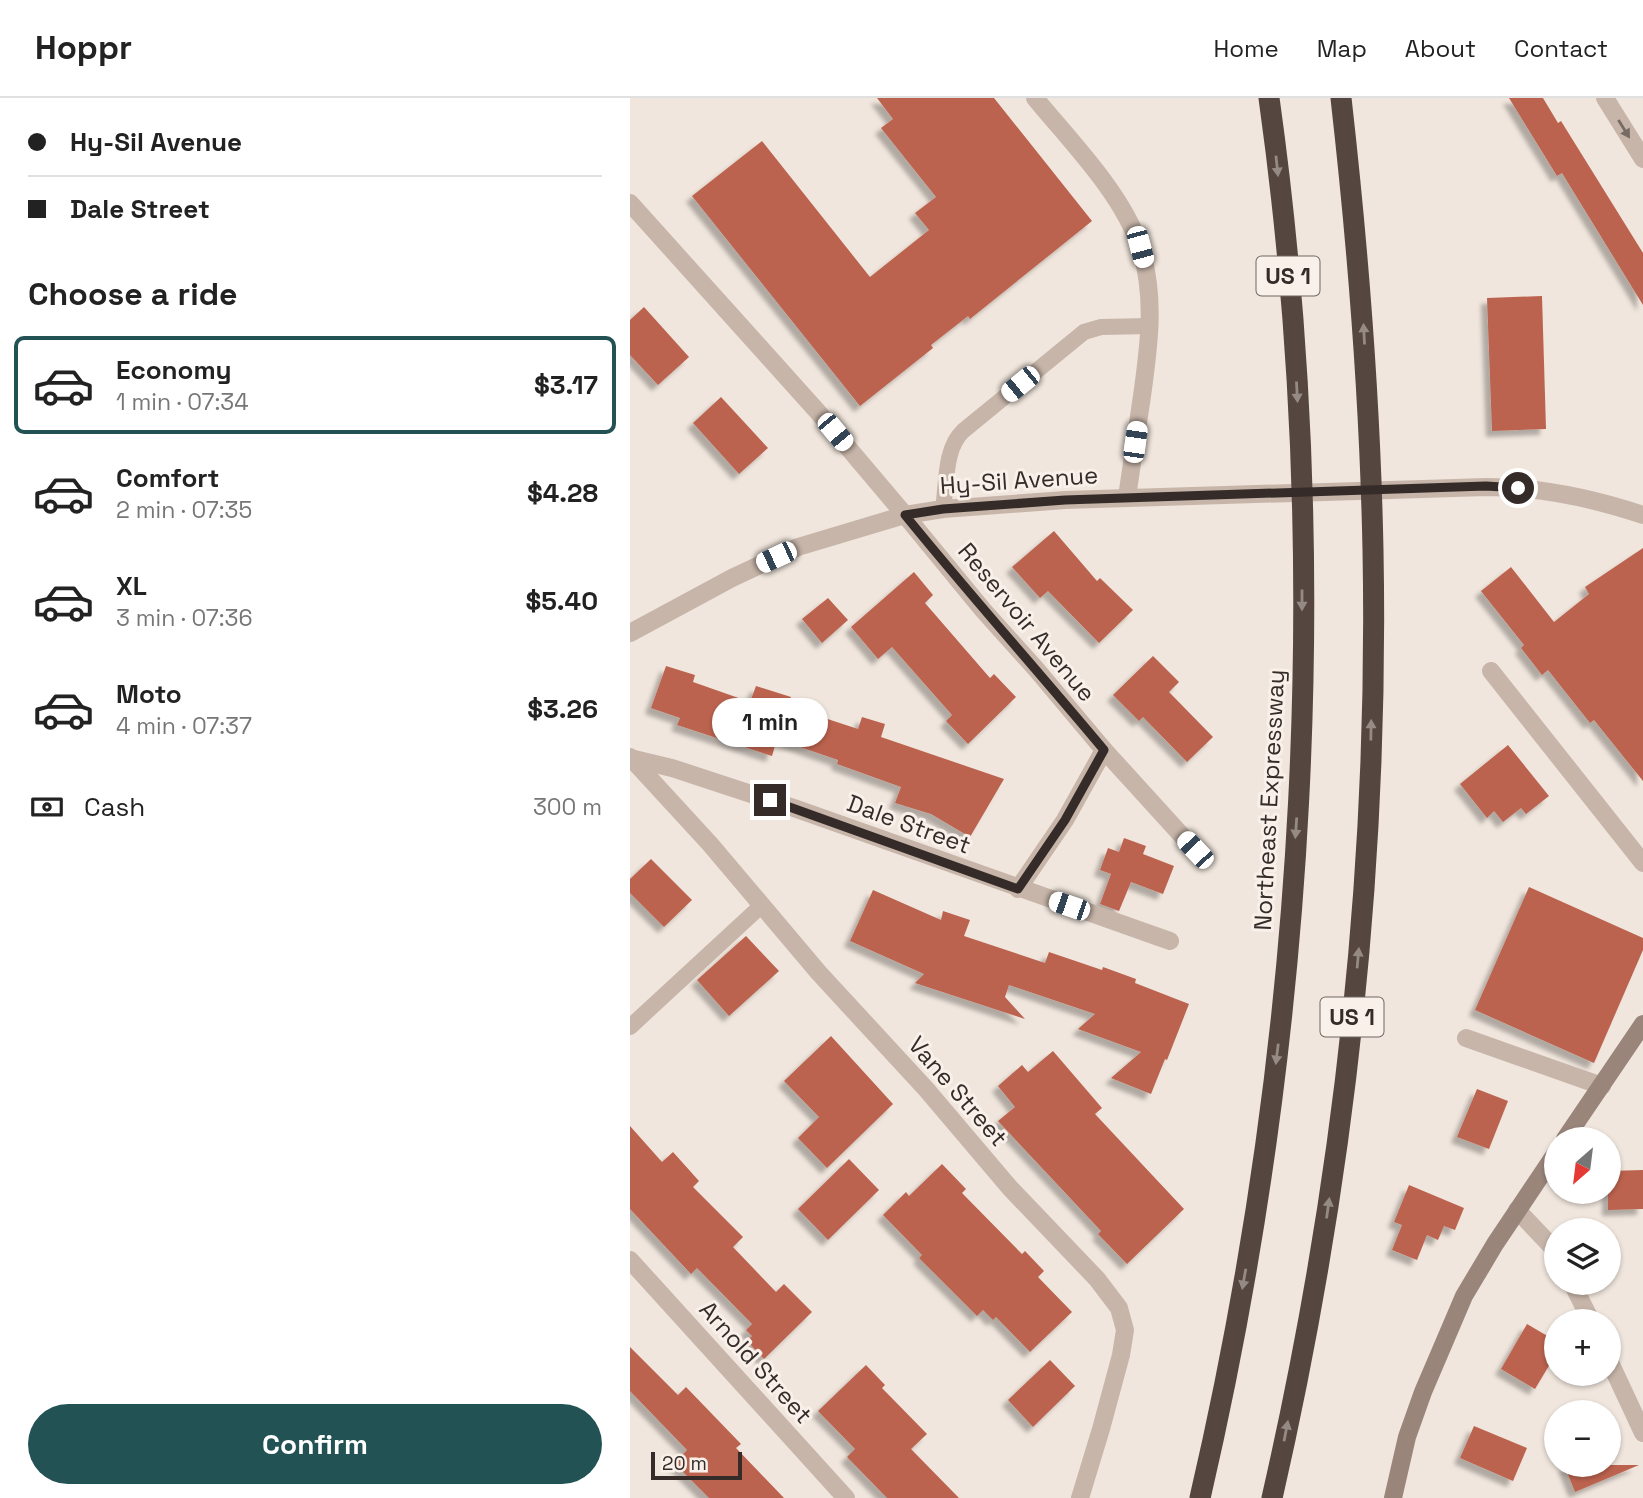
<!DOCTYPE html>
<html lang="en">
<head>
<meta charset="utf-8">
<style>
  body { margin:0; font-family:"Space Grotesk",sans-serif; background:#f2f2f2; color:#222; height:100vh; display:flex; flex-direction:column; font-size:26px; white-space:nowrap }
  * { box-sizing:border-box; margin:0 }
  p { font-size:23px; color:#767676 }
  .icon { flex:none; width:38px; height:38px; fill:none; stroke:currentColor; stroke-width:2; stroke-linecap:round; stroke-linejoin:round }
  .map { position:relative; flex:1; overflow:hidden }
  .drawer { display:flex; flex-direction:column; background:#fff; width:630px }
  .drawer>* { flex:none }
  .guide { display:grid; align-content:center; height:154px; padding:0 28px; background:#fff }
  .needle { width:46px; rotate:208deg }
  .buttons { position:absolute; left:914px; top:1029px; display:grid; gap:14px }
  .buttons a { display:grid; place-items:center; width:77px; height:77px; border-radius:50%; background:#fff; box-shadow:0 2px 5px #0004; font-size:35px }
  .scale { position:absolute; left:21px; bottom:18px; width:91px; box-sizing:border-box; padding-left:7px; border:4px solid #352c29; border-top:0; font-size:19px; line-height:24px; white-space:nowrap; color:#352c29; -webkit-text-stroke:5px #f8f0e9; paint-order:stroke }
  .end { position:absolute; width:32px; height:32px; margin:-16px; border:9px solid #352c29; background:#fff; box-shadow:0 0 0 4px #fff }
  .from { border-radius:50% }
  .bubble { position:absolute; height:49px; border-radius:24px; background:#fff; box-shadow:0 2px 5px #0004; font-size:23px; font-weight:700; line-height:49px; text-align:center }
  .car { position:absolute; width:21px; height:42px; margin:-21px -10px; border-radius:9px; box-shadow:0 0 5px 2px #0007; background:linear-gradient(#fff 24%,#345 0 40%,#fff 0 76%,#345 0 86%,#fff 0) }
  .guide b { display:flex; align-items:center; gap:24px; height:66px; font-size:26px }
  .guide b+b { border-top:2px solid #e0e0e0 }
  .guide i { width:18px; height:18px; background:#222 }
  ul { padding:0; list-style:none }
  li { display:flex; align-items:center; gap:21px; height:98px; margin:0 14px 10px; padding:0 14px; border:4px solid transparent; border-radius:10px }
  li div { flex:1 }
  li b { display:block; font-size:26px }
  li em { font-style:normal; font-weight:700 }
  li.current { border-color:#225253 }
  li>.icon { width:63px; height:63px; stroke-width:1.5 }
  h2 { padding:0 28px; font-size:32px; line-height:84px }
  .pay { display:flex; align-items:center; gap:18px; height:77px; padding:0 28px; font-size:26px }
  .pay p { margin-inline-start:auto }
  .primary-button { display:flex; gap:14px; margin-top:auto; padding:14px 28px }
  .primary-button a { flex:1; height:80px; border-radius:42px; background:#225253; color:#fff; font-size:28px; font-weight:700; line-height:80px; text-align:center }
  header { display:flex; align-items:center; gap:42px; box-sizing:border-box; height:98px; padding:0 35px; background:#fff; border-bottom:2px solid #e0e0e0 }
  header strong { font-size:33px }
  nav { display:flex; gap:38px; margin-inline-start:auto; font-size:24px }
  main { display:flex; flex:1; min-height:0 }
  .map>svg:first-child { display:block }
</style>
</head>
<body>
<header>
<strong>Hoppr</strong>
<nav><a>Home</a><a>Map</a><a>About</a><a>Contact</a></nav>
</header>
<main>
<section class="drawer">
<div class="guide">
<b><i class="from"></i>Hy-Sil Avenue</b>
<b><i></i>Dale Street</b>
</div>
<h2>Choose a ride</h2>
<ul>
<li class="current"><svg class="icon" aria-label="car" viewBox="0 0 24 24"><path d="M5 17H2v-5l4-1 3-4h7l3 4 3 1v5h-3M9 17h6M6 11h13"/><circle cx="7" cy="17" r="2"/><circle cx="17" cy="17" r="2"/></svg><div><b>Economy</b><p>1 min · 07:34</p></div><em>$3.17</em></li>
<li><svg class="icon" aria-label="car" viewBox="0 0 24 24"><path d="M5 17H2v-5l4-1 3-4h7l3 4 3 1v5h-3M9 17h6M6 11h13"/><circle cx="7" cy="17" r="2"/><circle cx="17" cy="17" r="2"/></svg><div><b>Comfort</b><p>2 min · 07:35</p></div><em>$4.28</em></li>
<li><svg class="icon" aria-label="car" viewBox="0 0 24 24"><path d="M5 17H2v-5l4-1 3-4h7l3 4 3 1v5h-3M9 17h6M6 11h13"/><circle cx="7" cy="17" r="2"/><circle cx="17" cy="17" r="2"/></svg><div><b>XL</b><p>3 min · 07:36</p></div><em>$5.40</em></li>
<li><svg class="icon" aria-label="car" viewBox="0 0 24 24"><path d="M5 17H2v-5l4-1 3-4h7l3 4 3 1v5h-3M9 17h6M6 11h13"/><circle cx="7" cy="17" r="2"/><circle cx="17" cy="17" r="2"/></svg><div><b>Moto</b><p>4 min · 07:37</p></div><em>$3.26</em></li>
</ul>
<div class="pay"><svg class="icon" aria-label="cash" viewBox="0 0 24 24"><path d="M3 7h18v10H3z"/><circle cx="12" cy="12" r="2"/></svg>Cash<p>300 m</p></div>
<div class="primary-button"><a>Confirm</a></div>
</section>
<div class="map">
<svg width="1013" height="1400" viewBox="0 0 1013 1400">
  <defs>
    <filter id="shadow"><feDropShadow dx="-6" dy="6" stdDeviation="2" flood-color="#0004"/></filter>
  </defs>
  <rect width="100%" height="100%" fill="#f0e6dd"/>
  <g fill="#bc634f" filter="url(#shadow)">
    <path d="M247,0H364L462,123L340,221L338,218L301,247L303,250L230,308L62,98L132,43L240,179L299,132L285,115L306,99L251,30L263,21Z"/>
    <path d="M879,0H913L928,25L931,23L1013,155V207L932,75L927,78Z"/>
    <path d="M912,198L916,331L862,333L857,200Z"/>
    <path d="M14,209L59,259L28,287L0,257V222Z"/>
    <path d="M91,299L138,350L109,376L63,325Z"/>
    <path d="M424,433L467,483L470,480L503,512L469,545L418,493L410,500L382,469Z"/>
    <path d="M1013,450V683L964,622L960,625L918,572L912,577L891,550L894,547L851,493L881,469L924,524L959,496L955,489Z"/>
    <path d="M284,474L303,497L295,505L360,580L364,576L386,599L338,646L316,623L322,617L262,549L248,561L221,529Z"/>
    <path d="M198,500L218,522L192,545L172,521Z"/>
    <path d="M523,558L549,584L539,594L583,639L557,664L513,619L509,623L483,597Z"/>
    <path d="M36,568L65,577L63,584L120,604L126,588L161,599L158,608L228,631L232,619L255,626L251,639L374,681L340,739L301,716L265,705L271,689L207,666L208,662L147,641L142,658L47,627L50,620L21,610Z"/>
    <path d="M878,647L919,698L896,716L891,710L873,724L864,713L857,720L830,686Z"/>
    <path d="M494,740L516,748L513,756L544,768L533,796L501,784L489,813L470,806L481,776L470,772L478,750L489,754Z"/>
    <path d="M21,761L62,802L34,829L0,795V781Z"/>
    <path d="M899,789L1013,840V852L964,965L845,912Z"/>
    <path d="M243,792L311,822L313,813L340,822L334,838L415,865L419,854L472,872L473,869L506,881L505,885L559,906L537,962L535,961L521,996L481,980L511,954L448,931L465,916L379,887L375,899L395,921L285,885L294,876L220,843Z"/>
    <path d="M116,838L149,873L99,918L67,882Z"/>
    <path d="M201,938L263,1006L197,1070L168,1040L189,1019L154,983Z"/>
    <path d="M423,953L472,1010L465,1016L554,1111L497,1166L468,1136L471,1133L368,1023L385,1009L368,988L392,967L398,974Z"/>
    <path d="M847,991L878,1003L859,1051L827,1039Z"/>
    <path d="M0,1028L32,1064L43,1054L69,1083L63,1089L113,1139L103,1149L146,1194L154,1186L182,1214L134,1261L117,1243L122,1238L116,1232L122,1226L67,1170L61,1176L0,1111Z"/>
    <path d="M219,1061L249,1092L198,1142L168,1111Z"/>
    <path d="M312,1066L336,1091L332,1095L392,1156L395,1153L414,1173L408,1179L442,1214L400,1254L366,1219L363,1222L353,1212L347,1218L289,1160L292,1157L253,1117L276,1094L279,1098Z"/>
    <path d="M1013,1072V1111L978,1112V1073Z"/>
    <path d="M779,1087L834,1110L825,1132L814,1128L808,1142L797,1137L787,1162L762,1152L772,1127L764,1124Z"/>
    <path d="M897,1226L926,1243V1256L905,1291L871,1271Z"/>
    <path d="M0,1249L48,1297L56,1289L111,1346L106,1350L154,1400H79L44,1365L57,1352L0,1293Z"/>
    <path d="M420,1262L445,1288L403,1329L378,1302Z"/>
    <path d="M236,1267L255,1287L252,1290L297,1336L281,1351L329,1400H257L217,1359L225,1351L188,1313Z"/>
    <path d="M844,1328L897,1350L883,1383L830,1360Z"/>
    <path d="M934,1367H1009L945,1394Z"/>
  </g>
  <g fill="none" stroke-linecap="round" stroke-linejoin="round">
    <g stroke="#c7b5a9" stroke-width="16">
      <path d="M313,411C317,386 314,351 333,333L454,234L471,229L520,228"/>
      <path d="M0,929L132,807"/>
    </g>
    <g stroke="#c7b5a9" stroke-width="18">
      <path d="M975,0L1013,61"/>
      <path d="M275,417L353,512L406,571L474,652L565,752"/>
      <path d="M861,573L1013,765"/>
      <path d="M0,659L80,746L189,875L296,991L380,1090L467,1181L489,1210L495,1232L491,1257L471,1331L450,1400"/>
      <path d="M0,660L42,670L164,710L540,843"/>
      <path d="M388,791L435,722L474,652"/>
      <path d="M836,940L972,988"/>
      <path d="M887,1112L926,1153"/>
      <path d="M0,1162L216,1400"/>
      <path d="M942,1185L961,1223"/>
      <path d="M978,1260L1013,1335"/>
    </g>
    <g stroke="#c7b5a9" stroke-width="18">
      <path d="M405,0C441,44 492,95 510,149C526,198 519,248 512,298C507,331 502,365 497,399"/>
      <path d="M0,105L187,313L275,417"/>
      <path d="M0,535L102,480L168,449L275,417L313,411L435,402L856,389C911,389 962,400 1013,417"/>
    </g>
    <g stroke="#9a857b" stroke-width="18">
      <path d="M935,1041L1013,926"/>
      <path d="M763,1400L777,1339L793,1294L834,1198L865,1146L926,1055"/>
    </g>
    <g stroke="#554640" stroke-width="21">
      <path d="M570,1400C676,944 704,464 639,0"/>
      <path d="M642,1400C713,1090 749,770 743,452C740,301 728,150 711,0"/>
    </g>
  </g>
  <defs><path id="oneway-solid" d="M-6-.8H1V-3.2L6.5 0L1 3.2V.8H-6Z" transform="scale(1.75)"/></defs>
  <use fill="#776a63" href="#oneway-solid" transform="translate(994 31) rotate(58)"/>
  <g fill="#968a84">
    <use href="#oneway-solid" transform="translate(647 68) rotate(84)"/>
    <use href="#oneway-solid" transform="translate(734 236) rotate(-93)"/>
    <use href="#oneway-solid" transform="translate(667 294) rotate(87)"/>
    <use href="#oneway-solid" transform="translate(672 502) rotate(90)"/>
    <use href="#oneway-solid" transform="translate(741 632) rotate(-89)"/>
    <use href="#oneway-solid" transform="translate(666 730) rotate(94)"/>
    <use href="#oneway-solid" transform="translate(728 860) rotate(-85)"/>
    <use href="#oneway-solid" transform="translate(647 956) rotate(97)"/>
    <use href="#oneway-solid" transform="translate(698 1110) rotate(-82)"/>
    <use href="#oneway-solid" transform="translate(614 1181) rotate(100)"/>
    <use href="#oneway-solid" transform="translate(656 1333) rotate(-79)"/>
  </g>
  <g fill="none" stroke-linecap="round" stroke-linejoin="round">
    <path stroke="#352c29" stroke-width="9" d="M140,702L388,791L435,722L474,652C408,573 340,497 275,417L313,411L435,402L856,388L888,390"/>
  </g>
  <g text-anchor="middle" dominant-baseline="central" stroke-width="6" stroke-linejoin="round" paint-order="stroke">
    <g fill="#f8f0e9" stroke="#706763" stroke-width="2">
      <rect x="626.5" y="158.5" width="63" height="39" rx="5"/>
      <rect x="690.5" y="899.5" width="63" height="39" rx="5"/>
    </g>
    <g font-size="23" font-weight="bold" fill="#352c29">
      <text x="658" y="178">US 1</text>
      <text x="722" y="919">US 1</text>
    </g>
    <g font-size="24" fill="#352c29" stroke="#f8f0e9">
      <text transform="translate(389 382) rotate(-4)">Hy-Sil Avenue</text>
      <text transform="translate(397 524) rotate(50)">Reservoir Avenue</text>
      <text transform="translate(639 702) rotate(-87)">Northeast Expressway</text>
      <text transform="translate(279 726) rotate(20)">Dale Street</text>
      <text transform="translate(328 993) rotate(49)">Vane Street</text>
      <text transform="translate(126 1264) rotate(48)">Arnold Street</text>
    </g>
  </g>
</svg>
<div class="buttons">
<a><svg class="needle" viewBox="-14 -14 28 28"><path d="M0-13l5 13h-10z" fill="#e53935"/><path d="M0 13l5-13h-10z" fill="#767676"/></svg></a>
<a><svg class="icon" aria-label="layers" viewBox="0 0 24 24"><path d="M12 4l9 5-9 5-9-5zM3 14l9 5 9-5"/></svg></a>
<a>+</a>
<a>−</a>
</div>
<div class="scale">20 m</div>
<i class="end from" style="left:888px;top:390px"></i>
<i class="end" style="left:140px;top:702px"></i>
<div class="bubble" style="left:82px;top:600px;width:116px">1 min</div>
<i class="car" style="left:510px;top:149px;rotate:165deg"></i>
<i class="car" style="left:390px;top:286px;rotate:231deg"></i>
<i class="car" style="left:205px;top:334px;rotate:140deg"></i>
<i class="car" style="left:505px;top:344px;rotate:8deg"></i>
<i class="car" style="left:146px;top:459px;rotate:245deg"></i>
<i class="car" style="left:565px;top:752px;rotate:317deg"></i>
<i class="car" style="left:439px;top:808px;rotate:289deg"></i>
</div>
</main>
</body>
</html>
